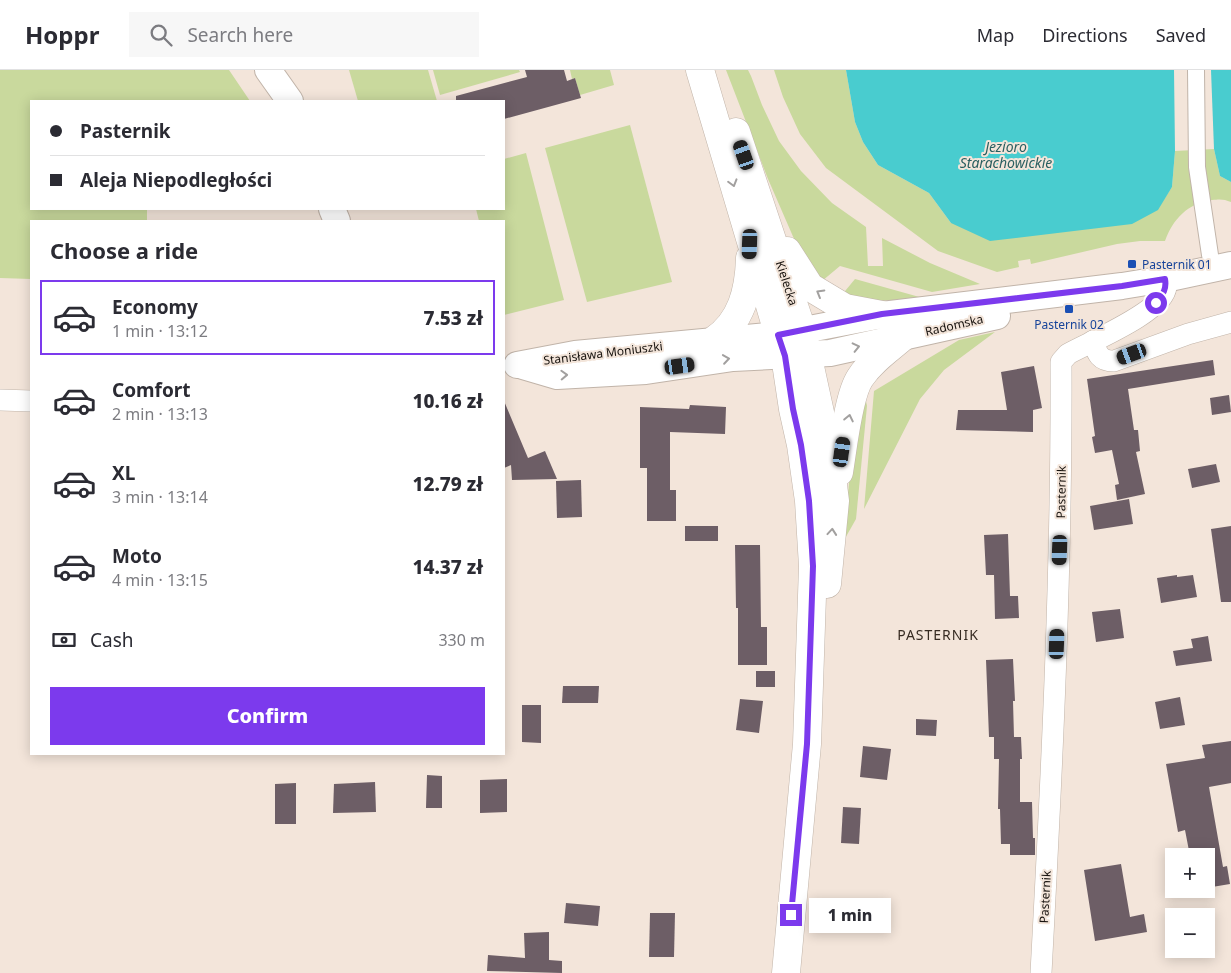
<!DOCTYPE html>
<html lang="en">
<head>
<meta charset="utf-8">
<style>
  body { margin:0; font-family:"Noto Sans",sans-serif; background:#f7f7f7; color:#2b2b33; height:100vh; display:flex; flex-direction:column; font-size:19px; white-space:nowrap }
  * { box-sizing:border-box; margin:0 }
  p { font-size:16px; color:#7c7c81 }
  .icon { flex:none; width:28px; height:28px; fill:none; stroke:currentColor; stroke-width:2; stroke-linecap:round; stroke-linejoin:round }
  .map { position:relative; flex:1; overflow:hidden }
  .panel { position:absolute; left:30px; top:150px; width:475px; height:535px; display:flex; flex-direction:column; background:#fff; border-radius:0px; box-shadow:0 2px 12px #0003 }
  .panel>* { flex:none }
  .banner { position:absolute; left:30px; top:30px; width:475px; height:110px; border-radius:0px; box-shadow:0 2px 12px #0003; display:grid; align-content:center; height:110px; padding:0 20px; background:#fff }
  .buttons { position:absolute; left:1165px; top:778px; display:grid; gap:10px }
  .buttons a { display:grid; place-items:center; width:50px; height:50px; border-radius:0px; background:#fff; box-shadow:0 2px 12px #0003; font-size:25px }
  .end { position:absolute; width:22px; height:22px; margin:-11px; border:6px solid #7c3aed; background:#fff; box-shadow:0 0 0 2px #fff }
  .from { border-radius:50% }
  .bubble { position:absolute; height:35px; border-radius:0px; background:#fff; box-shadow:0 2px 12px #0003; font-size:16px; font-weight:800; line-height:35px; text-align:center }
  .car { position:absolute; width:15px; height:30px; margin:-15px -8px; border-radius:6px; box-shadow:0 0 4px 1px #0007; background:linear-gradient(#222 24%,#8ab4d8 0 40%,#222 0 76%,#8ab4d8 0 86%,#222 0) }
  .banner b { display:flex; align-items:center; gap:18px; height:48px; font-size:19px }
  .banner b+b { border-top:1px solid #e1e1e2 }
  .banner i { width:12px; height:12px; background:#2b2b33 }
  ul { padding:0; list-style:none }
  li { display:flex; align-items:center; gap:15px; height:75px; margin:0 10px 8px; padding:0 10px; border:2px solid transparent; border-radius:0px }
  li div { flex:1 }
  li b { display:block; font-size:19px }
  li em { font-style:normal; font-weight:800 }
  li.active { border-color:#7c3aed }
  li>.icon { width:45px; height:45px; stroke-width:1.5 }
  h2 { padding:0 20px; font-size:22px; line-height:60px }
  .pay { display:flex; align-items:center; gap:12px; height:55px; padding:0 20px; font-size:19px }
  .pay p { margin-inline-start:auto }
  .action { display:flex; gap:10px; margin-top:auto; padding:10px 20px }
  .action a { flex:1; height:58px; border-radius:0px; background:#7c3aed; color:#fff; font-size:20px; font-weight:800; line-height:58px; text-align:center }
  header { display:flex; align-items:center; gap:30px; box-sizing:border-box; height:70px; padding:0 25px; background:#fff; border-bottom:1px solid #e1e1e2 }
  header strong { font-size:24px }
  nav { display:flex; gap:28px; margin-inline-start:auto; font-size:18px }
  .search { width:350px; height:45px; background:#f7f7f7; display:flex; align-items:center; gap:12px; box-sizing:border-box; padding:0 18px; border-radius:0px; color:#7c7c81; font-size:19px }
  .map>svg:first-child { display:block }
</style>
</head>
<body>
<header>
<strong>Hoppr</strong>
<div class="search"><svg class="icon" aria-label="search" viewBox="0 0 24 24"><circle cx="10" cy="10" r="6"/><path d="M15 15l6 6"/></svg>Search here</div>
<nav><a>Map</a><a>Directions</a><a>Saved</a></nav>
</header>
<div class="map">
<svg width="1231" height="903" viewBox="0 0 1231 903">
  <rect width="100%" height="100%" fill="#f3e5da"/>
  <g fill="#c9d99d">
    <path d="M0,0H229L250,31H31V139H147V151H31V209L0,208Z"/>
    <path d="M349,0H428L437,31H358Z"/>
    <path d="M433,0H519L520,2L440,25Z"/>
    <path d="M570,0H610L614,15L580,25L575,8L572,9Z"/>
    <path d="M726,0H748L751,6L762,35L779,71L801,101L832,133L866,157L868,196H883L882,168L930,193L980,214L932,222L840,196L822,211L798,178L768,109Z"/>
    <path d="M774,0H846L855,52L863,72L878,95L929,123L951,153L1157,140L1172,117L1175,81L1214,79L1220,106L1231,112V132C1224,129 1220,129 1212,130C1188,133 1173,149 1165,171H1140L1117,174L1031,194L1030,189L1018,191L1019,197L997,202L938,181L826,98L800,64L783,27Z"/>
    <path d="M630,55L672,212L587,232L545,78Z"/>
    <path d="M526,83L564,230L504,245V151H479L476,139H504V89Z"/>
    <path d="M855,209L923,228L878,231L841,226Z"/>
    <path d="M995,262L944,300L920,329L864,439L874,321L959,270Z"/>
    <path d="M860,331H866L867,336L856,449L843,472L851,394Z"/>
  </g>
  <g fill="#49cccf">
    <path d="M846,0H1174L1175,81L1172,117L1158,140L1132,154L990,171L951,153L929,123L878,95L863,72L855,52Z"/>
    <path d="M1211,0H1231V112L1220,106L1214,79Z"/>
  </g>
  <g fill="#6d5e66">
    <path d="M525,0H564L567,11L575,8L581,28L504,49V31H456V26L527,7Z"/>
    <path d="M1213,290L1215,305L1128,319L1134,360H1138L1140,381L1136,382L1145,424L1117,430L1115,415L1119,414L1112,380L1095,383L1092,367L1095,366L1087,309Z"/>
    <path d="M1034,296L1042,338L1033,340V362L956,360L958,340H1007L1001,302Z"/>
    <path d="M1229,325L1231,342L1212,345L1210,328Z"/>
    <path d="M504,331L528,388L545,381L557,409L512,410L511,395L504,398Z"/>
    <path d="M690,335L726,337L725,364L670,362V420H676V451H647V398H640V337L689,339Z"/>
    <path d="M1216,394L1220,412L1192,418L1188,399Z"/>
    <path d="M581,410L582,447L557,448L556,411Z"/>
    <path d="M1129,429L1133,454L1094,460L1090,436Z"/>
    <rect x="685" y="456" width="33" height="15"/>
    <path d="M1231,456V532H1221L1211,459Z"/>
    <path d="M1008,464L1010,526H1018L1019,548L995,549L994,505H986L984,465Z"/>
    <path d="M735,475H760L761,557H767V595H738V538H736Z"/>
    <path d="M1177,505V507L1193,505L1197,527L1161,533L1157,508Z"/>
    <path d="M1120,539L1124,568L1096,572L1092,542Z"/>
    <path d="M1208,566L1212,591L1176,596L1173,581L1193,578L1191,569Z"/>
    <path d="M1013,589L1015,631H1013L1014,667H1021L1022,689H1020V732H1032L1033,768H1035V785H1010V774H1001L1000,739H998L999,689H994V667H989L986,590Z"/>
    <rect x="756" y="601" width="19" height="16"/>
    <path d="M563,616H599L598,633H562Z"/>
    <path d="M1180,627L1185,655L1160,659L1155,632Z"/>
    <path d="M740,629L763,631L759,663L736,660Z"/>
    <path d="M522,635H541V673L522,672Z"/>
    <path d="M916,649L937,650L936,666L916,665Z"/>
    <path d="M1231,671V713L1209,717L1223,797L1227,796L1230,814L1206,818V786H1190L1185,760L1178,762L1166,694L1205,688L1202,675Z"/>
    <path d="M863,676L891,679L887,710L860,707Z"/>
    <path d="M427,705L442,706V738H426Z"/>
    <path d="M507,709V742L480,743V710Z"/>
    <path d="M375,712L376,742L333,743L334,714Z"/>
    <path d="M296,713V754H275V714Z"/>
    <path d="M843,737L861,738L859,774L841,773Z"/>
    <path d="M1121,794L1130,847L1144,844L1147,862L1095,871L1084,800Z"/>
    <path d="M566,833L600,836L598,856L564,853Z"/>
    <path d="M650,843H675L674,887H649Z"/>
    <path d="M549,862V890L562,891V903L487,901L488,885L525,888L524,863Z"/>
  </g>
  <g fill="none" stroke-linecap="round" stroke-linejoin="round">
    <g stroke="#c1b4a9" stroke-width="18">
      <path id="pedestrian" d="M1196,0L1197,97L1210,185"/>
    </g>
    <g stroke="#c1b4a9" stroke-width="22">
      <g id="minor">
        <path d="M1093,271C1097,283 1099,291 1114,291L1188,264L1231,252"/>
        <path d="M0,330L31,331"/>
        <path d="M1041,903C1052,699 1062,496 1061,292L1068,284C1089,272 1164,242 1166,217C1166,216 1165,210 1165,209"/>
      </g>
    </g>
    <g stroke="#c1b4a9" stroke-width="28">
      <g id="tertiary">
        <path d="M268,0L290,31"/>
        <path d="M332,139L337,151"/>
        <path d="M517,295L575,284L778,265L882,245L1122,216L1165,209L1231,195"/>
        <path d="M523,296L557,306L646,301L733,288L830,283L997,246"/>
      </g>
    </g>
    <g stroke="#c1b4a9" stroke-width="29">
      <g id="primary">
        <path d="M700,0L785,286L793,339L801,375L809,431L813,496L807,674L786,903"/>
        <path d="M736,62L802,260L829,384L835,431L827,514"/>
        <path d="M787,181L810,217L845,238L882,245"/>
        <path d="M713,271C742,252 749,220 750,188"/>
        <path d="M839,402C843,379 848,326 860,308C871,291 889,279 904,266"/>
      </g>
    </g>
    <use href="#pedestrian" stroke="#fff" stroke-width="16"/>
    <use href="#minor" stroke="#fff" stroke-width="21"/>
    <use href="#tertiary" stroke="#fff" stroke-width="26"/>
    <use href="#primary" stroke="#fff" stroke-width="28"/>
  </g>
  <defs><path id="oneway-chevron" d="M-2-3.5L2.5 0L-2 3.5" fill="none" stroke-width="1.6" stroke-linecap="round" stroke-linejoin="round" transform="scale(1.25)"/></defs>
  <g stroke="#a2a09f">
    <use href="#oneway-chevron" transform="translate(733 113) rotate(74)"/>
    <use href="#oneway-chevron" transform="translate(820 223) rotate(-150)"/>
    <use href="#oneway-chevron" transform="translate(856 277) rotate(-13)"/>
    <use href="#oneway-chevron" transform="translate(726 289) rotate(-8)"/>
    <use href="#oneway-chevron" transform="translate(564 305) rotate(-2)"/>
    <use href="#oneway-chevron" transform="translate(849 348) rotate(-78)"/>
    <use href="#oneway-chevron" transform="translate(832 462) rotate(-85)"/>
  </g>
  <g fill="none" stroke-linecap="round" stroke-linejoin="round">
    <path stroke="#7c3aed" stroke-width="6" d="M791,845L807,674L813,496L809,431L801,375L793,339L785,286L778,265L882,244L1122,216L1165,209C1167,220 1162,225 1156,233"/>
  </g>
  <g fill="#1a4fb4" stroke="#f3e5da" stroke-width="2">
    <rect x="1127" y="189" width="10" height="10" rx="2.5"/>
    <rect x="1064" y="234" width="10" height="10" rx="2.5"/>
  </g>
  <g text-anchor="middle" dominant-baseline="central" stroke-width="4" stroke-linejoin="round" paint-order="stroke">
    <g font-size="12" fill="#164399" stroke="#f3e5da" text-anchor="start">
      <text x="1142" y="194">Pasternik 01</text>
      <text x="1069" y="254" text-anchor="middle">Pasternik 02</text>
    </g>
    <g font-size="12" fill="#17120e" stroke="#f3e5da">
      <text transform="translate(787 213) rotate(72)">Kielecka</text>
      <text transform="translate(954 255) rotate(-13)">Radomska</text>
      <text transform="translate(603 283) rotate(-7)">Stanisława Moniuszki</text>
      <text transform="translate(1061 422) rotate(-89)">Pasternik</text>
      <text transform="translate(1045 827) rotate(-87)">Pasternik</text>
    </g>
    <g font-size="14" font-style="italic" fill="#295f60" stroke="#f3e5da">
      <text x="1006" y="76">Jezioro<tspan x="1006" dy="16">Starachowickie</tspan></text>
    </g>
    <g font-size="14" letter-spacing="1" fill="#362b22" stroke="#f3e5da">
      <text x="938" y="564">PASTERNIK</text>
    </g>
  </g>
</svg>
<div class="buttons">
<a>+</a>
<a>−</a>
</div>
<i class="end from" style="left:1156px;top:233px"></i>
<i class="end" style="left:791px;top:845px"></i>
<div class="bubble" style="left:809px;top:828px;width:82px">1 min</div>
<i class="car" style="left:744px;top:85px;rotate:341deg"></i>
<i class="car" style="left:750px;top:174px;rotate:182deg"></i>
<i class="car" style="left:1132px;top:284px;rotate:250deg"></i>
<i class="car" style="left:680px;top:296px;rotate:82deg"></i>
<i class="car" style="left:842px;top:382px;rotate:8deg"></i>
<i class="car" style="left:1060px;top:480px;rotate:182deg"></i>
<i class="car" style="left:1057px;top:574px;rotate:2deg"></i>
<div class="banner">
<b><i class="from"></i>Pasternik</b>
<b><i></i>Aleja Niepodległości</b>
</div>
<section class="panel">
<h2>Choose a ride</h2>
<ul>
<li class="active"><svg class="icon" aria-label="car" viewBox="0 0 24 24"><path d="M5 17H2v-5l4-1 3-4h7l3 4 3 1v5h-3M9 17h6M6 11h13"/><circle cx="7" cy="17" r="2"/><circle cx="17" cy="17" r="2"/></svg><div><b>Economy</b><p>1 min · 13:12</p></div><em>7.53 zł</em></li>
<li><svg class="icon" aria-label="car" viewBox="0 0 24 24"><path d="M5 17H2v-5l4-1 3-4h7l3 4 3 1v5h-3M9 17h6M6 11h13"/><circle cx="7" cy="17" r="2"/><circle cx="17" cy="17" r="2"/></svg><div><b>Comfort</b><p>2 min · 13:13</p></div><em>10.16 zł</em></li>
<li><svg class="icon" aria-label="car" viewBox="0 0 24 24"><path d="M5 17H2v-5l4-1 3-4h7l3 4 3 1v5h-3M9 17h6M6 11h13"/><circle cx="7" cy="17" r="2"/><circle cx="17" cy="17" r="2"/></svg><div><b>XL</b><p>3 min · 13:14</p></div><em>12.79 zł</em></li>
<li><svg class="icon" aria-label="car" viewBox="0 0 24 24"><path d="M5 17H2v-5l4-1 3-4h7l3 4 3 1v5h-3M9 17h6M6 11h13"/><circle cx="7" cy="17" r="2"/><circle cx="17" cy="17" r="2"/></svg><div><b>Moto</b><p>4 min · 13:15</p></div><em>14.37 zł</em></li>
</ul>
<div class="pay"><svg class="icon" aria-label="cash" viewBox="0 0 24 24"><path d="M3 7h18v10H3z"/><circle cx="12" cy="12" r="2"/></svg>Cash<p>330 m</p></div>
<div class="action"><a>Confirm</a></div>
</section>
</div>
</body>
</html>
